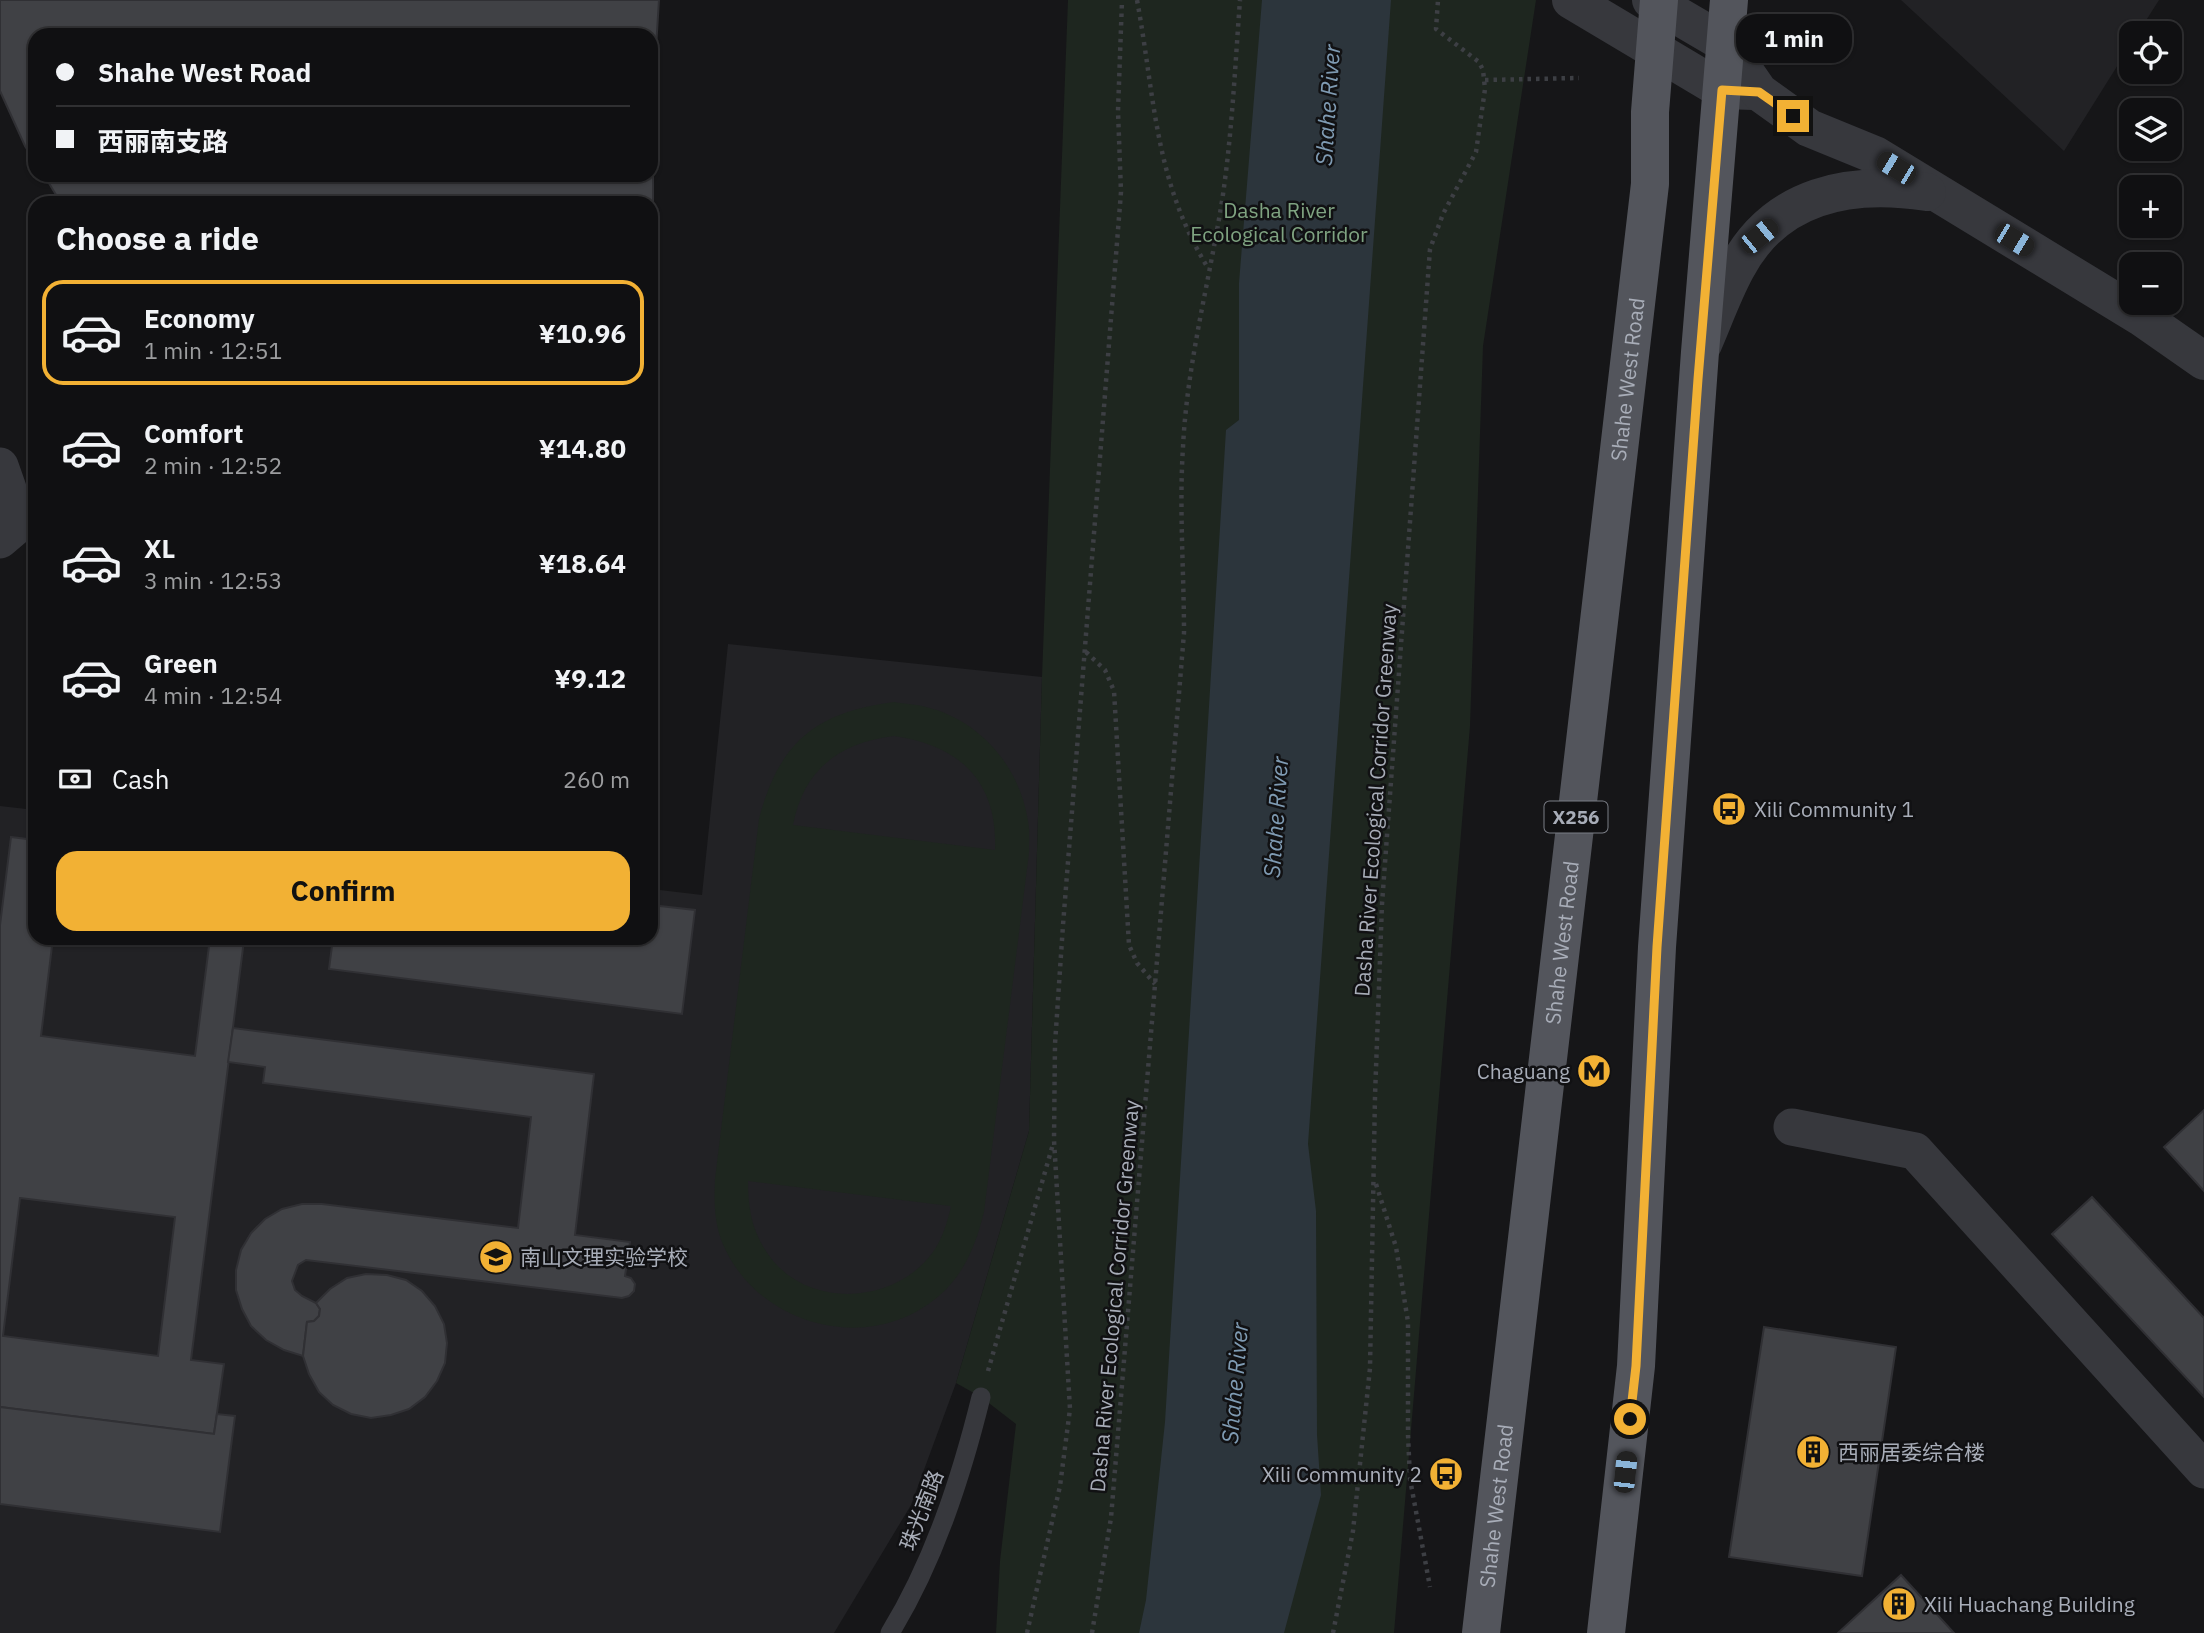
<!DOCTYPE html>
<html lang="en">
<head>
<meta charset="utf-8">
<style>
  body { margin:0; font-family:"IBM Plex Sans","Noto Sans SC",sans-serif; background:#1e1e20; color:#f1f3f6; height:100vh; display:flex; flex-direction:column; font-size:26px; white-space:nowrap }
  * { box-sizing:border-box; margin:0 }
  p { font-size:23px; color:#9c9d9f }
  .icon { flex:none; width:38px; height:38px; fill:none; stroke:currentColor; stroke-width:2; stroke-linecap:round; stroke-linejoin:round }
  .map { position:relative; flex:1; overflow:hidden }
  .details { position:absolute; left:28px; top:196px; width:630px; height:749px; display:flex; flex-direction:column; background:#101012; border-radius:21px; box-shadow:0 2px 5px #0004,0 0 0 2px #303032 }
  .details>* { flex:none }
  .hud { position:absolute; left:28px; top:28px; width:630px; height:154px; border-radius:21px; box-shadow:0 2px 5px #0004,0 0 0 2px #303032; display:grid; align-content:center; height:154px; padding:0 28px; background:#101012 }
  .tools { position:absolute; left:2119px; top:21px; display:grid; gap:14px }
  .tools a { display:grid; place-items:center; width:63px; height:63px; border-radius:14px; background:#101012; box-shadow:0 2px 5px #0004,0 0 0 2px #303032; font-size:35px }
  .end { position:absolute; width:32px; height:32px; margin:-16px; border:9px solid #f2b134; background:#111; box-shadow:0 0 0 4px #111 }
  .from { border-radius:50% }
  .bubble { position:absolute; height:49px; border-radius:21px; background:#101012; box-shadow:0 2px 5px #0004,0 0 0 2px #303032; font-size:23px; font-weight:800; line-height:49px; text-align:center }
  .car { position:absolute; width:21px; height:42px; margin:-21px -10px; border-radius:9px; box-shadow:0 0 5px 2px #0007; background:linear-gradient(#222 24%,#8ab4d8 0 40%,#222 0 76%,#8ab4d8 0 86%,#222 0) }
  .hud b { display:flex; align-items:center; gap:24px; height:66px; font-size:26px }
  .hud b+b { border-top:2px solid #303032 }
  .hud i { width:18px; height:18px; background:#f1f3f6 }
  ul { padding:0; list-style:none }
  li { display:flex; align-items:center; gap:21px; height:105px; margin:0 14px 10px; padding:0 14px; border:4px solid transparent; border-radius:21px }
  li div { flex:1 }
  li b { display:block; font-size:26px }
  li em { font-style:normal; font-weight:800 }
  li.active { border-color:#f2b134 }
  li>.icon { width:63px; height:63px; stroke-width:1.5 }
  h2 { padding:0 28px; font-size:32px; line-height:84px }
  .pay { display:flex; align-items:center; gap:18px; height:77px; padding:0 28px; font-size:26px }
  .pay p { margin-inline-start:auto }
  .action { display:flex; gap:14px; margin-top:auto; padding:14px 28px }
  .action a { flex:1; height:80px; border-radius:21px; background:#f2b134; color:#111; font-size:28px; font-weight:800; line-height:80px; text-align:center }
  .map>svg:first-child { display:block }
</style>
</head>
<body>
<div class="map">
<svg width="2204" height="1633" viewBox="0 0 2204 1633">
  <rect width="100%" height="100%" fill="#161618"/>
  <g fill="#222225">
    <path d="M1901,0H2159L2138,33H2132L2131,44L2064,151Z"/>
    <path d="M728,644L1042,677L1029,1131L956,1383L911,1505L834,1633H0V806L35,810V938H651V889L702,895Z"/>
  </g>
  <g fill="#1e261f" fill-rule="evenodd">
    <path d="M1068,0H1536L1483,346L1470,726L1394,1633H996L1000,1561L1016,1424L981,1397L956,1383L1029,1131L1042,677Z"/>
    <path d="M894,702C905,704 916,704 926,707C980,720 1020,767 1028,821C1030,831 1029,842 1029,853L984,1212C976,1244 965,1273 940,1295C870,1357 756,1326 722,1242C714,1221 714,1200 715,1179L759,819C779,742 816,712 894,702ZM894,736C960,745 998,782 995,850L793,825C804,769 839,743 894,736ZM748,1181L950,1206L951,1207C947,1222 943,1238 933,1252C894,1307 800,1310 764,1248C751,1227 748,1205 748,1181Z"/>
  </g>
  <path fill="#2c353c" d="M1262,0H1391L1308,1144L1316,1211L1317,1435L1321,1495L1284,1633H1139L1146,1600L1165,1422L1226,430L1239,420V283Z"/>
  <g fill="#404145" stroke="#303034" stroke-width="2" fill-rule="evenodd">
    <path d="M0,0H659L653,96V261L651,370V203H61L44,175H651V35H35V162L25,146L0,91Z"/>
    <path d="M11,837L35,840V938H53L41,1036L195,1056L210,938H276L275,944L244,940L191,1360L224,1364L214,1434L0,1407V925ZM20,1198L175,1217L158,1356L3,1336Z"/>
    <path d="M651,905L695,910L682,1014L329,969L333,938H651Z"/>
    <path d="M233,1028L594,1074L575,1235L630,1242L625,1276L631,1278L635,1284L634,1291L629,1296L622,1298L306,1260L298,1265L292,1281L295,1290L302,1296L316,1303L320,1309L319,1316L314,1321L307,1322L303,1356L284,1350L266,1340L251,1326L242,1309L236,1290V1270L241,1250L251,1233L265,1219L282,1209L302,1204H322L518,1228L531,1117L263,1083L265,1067L228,1062Z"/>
    <path d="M2204,1110V1191L2164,1147Z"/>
    <path d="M2092,1197L2204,1318V1397L2052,1234Z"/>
    <path d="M366,1274L387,1275L406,1280L422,1291L435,1306L444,1324L447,1343L445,1363L437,1381L425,1397L409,1409L391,1415L371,1418L351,1414L333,1405L319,1392L309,1374L303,1356L307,1322L314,1321L319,1316L320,1309L316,1303L330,1289L347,1278Z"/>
    <path d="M1764,1327L1896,1347L1862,1576L1729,1557Z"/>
    <path d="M0,1407L214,1434L217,1414L235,1416L220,1532L0,1504Z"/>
    <path d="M1901,1575L1954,1633H1838Z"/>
  </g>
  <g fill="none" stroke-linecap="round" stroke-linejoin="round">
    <g stroke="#3d3f44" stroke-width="4.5" stroke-dasharray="3.5 5" stroke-linecap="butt">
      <path d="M1137,0C1155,97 1154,180 1208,268"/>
      <path d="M1485,80L1579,78"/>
      <path d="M1086,652L1105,670L1114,691L1129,945L1137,963L1155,984"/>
      <path d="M1376,1184L1396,1247L1408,1322V1435L1410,1479L1430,1587"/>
      <path d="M988,1371L1053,1144"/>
      <path d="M1027,1633L1060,1486L1070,1409L1054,1140L1055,1044L1063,925L1121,192L1118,111L1122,0"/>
      <path d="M1092,1633L1111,1518L1184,633C1184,571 1179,509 1183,447C1187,364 1209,283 1222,201C1232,135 1235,67 1240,0"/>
      <path d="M1333,1633L1353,1531L1370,1368L1375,1096L1382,904L1430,249L1443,214L1476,152L1485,89L1483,70L1479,62L1436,29L1438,0"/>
    </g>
    <path stroke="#37383d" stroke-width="19" d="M890,1633C934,1561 961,1478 981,1397"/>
    <g stroke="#37383d" stroke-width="37">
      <path d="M0,466L20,523L0,540"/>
      <path d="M1792,1127L1915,1151L2204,1470"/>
    </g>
    <g stroke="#37383d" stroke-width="38">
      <path d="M1571,0L1722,90L1754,91"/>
      <path d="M1651,0L1726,44L1759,92L1809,128L1875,155L2141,317L2204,361"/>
      <path d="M1703,344C1714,319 1723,293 1736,269C1775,194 1850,180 1927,192"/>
    </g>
    <g stroke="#53555c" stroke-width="38">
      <path id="s1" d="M1481,1633L1650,184V112L1659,0"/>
      <path d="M1606,1633L1636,1366L1657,947L1700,352L1729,0"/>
    </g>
  </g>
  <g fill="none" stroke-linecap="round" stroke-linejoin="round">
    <path stroke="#f2b134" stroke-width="9" d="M1630,1419L1636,1366L1657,947L1698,379L1722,90L1759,92L1793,116"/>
  </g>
  <defs>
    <g id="bus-disc" transform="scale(1.75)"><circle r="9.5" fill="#f2b134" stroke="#111113"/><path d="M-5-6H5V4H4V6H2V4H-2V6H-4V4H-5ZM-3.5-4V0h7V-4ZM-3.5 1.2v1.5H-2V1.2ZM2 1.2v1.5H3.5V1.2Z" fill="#111"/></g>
    <g id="metro-disc" transform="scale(1.75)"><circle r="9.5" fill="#f2b134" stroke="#111113"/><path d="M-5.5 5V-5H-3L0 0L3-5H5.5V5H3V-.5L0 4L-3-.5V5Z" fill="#111"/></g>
    <g id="school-disc" transform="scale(1.75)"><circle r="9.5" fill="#f2b134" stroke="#111113"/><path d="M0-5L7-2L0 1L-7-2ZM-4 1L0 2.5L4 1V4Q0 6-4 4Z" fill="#111"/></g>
    <g id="building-disc" transform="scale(1.75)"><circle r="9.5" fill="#f2b134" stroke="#111113"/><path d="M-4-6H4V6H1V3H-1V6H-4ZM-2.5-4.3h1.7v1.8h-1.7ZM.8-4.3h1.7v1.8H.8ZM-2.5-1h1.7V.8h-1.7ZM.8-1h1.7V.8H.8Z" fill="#111"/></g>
  </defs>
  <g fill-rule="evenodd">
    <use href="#bus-disc" x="1729" y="809"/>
    <use href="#metro-disc" x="1594" y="1071"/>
    <use href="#school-disc" x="496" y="1257"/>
    <use href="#building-disc" x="1813" y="1452"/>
    <use href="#bus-disc" x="1446" y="1474"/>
    <use href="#building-disc" x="1899" y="1604"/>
  </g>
  <g text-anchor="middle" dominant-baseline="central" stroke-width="5" stroke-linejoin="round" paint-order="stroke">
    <rect fill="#111113" stroke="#7b7e86" stroke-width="2" x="1544.5" y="801.5" width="63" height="31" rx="5"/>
    <g font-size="19" font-weight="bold" fill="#a8adb8">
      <text x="1576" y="817">X256</text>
    </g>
    <g font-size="21" fill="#7fa381" stroke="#111113">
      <text x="1279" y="210">Dasha River<tspan x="1279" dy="24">Ecological Corridor</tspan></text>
    </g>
    <g font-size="21" fill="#a8adb8" stroke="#111113">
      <text stroke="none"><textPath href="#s1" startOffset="1262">Shahe West Road</textPath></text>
      <text transform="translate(1375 800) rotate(-86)">Dasha River Ecological Corridor Greenway</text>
      <text stroke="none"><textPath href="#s1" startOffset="695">Shahe West Road</textPath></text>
      <text transform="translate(1114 1296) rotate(-85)">Dasha River Ecological Corridor Greenway</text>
      <text stroke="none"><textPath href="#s1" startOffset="128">Shahe West Road</textPath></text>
      <text transform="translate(921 1510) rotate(-69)">珠光南路</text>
    </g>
    <g font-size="21" fill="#a8adb8" stroke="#111113" text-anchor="start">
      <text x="1754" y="809">Xili Community 1</text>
      <text x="1570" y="1071" text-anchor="end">Chaguang</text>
      <text x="520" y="1257">南山文理实验学校</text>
      <text x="1838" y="1452">西丽居委综合楼</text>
      <text x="1422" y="1474" text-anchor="end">Xili Community 2</text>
      <text x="1924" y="1604">Xili Huachang Building</text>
    </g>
    <g font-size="23" font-style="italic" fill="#7f9bb3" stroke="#111113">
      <text transform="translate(1327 105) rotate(-86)">Shahe River</text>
      <text transform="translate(1275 817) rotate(-86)">Shahe River</text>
      <text transform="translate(1234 1383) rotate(-85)">Shahe River</text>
    </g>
  </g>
</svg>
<div class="tools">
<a><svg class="icon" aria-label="locate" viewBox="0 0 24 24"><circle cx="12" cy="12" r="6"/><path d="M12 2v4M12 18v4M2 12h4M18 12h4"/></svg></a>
<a><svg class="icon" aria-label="layers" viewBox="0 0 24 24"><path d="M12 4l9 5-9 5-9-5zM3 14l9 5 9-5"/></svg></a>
<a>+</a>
<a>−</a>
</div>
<i class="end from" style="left:1630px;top:1419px"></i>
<i class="end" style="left:1793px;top:116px"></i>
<div class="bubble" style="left:1736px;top:14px;width:116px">1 min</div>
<i class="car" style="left:1896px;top:168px;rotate:301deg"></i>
<i class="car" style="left:1759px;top:236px;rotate:51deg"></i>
<i class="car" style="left:2014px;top:240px;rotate:121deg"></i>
<i class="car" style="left:1625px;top:1472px;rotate:6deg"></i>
<div class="hud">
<b><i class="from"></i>Shahe West Road</b>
<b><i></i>西丽南支路</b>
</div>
<section class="details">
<h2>Choose a ride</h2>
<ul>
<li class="active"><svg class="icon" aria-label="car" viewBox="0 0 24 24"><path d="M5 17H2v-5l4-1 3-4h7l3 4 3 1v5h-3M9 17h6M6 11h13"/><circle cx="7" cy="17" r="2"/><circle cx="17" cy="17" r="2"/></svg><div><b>Economy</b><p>1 min · 12:51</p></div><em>¥10.96</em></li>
<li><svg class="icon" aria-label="car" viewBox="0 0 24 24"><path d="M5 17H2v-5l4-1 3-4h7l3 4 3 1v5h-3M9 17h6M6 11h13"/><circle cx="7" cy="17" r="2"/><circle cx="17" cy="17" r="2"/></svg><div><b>Comfort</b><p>2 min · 12:52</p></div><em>¥14.80</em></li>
<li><svg class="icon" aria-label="car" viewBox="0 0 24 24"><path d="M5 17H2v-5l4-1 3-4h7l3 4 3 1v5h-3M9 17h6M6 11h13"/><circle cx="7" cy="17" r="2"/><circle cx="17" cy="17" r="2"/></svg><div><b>XL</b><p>3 min · 12:53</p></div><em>¥18.64</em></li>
<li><svg class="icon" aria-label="car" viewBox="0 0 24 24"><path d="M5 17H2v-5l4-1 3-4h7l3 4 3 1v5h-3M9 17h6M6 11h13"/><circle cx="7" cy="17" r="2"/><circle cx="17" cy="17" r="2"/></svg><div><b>Green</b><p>4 min · 12:54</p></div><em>¥9.12</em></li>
</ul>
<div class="pay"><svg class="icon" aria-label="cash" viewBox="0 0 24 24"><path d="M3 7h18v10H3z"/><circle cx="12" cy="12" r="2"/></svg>Cash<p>260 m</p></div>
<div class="action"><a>Confirm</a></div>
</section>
</div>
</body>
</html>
